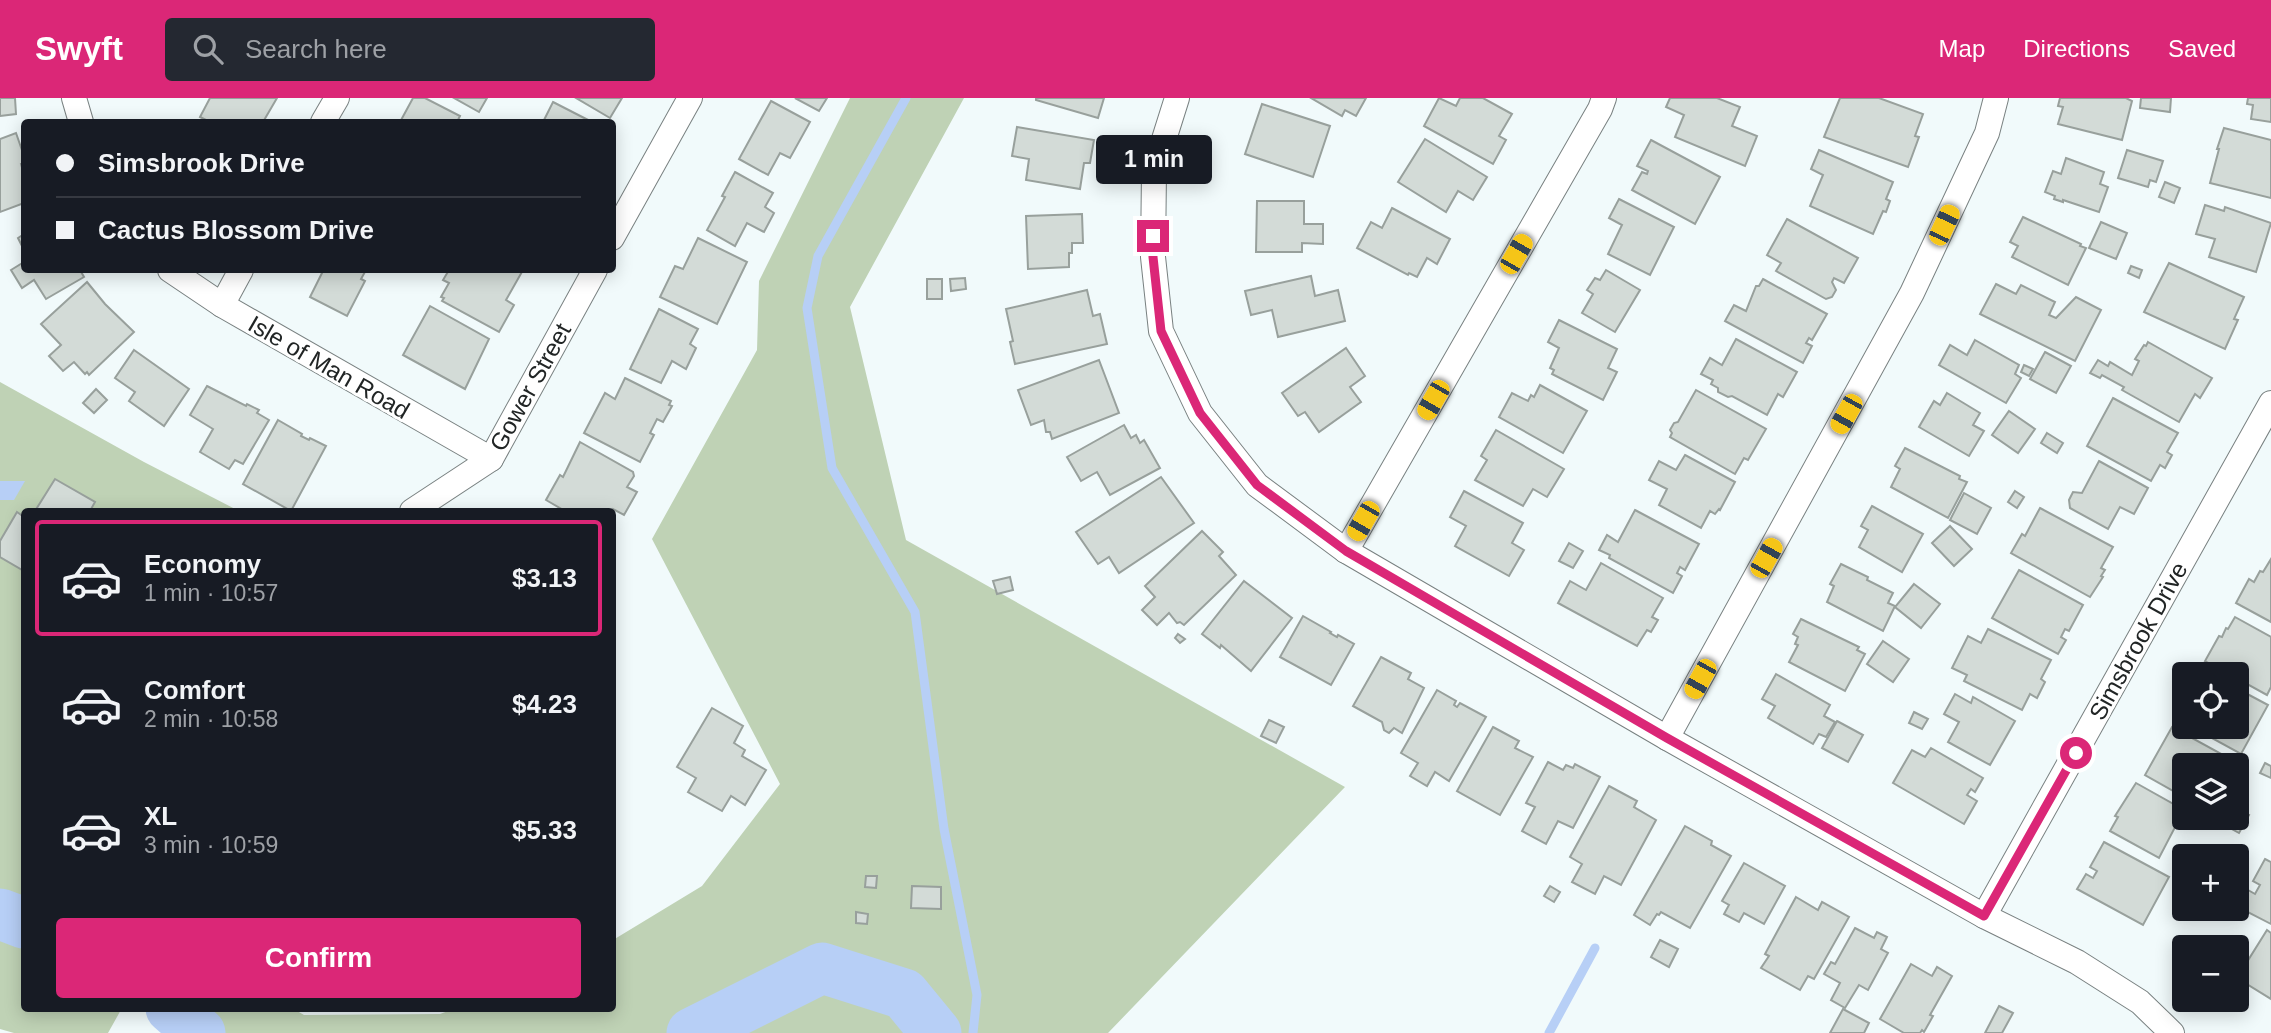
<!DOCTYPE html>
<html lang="en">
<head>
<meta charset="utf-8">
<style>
  body { margin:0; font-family:Helvetica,sans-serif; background:#242831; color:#f1f3f6; height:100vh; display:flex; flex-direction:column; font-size:26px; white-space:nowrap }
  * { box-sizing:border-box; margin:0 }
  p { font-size:23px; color:#9ea1a6 }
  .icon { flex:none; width:38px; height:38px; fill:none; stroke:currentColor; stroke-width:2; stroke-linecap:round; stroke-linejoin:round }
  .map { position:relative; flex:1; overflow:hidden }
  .sheet { position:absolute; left:21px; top:410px; width:595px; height:504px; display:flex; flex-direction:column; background:#171b24; border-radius:7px; box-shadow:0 4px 18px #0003 }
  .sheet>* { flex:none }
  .banner { position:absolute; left:21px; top:21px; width:595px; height:154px; border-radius:7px; box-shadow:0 4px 18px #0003; display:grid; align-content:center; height:154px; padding:0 35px; background:#171b24 }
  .buttons { position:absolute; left:2172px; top:564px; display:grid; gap:14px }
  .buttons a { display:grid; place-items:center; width:77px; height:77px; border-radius:7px; background:#171b24; box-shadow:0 4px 18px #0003; font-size:35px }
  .end { position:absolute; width:32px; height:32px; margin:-16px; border:9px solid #db2777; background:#fff; box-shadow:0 0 0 4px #fff }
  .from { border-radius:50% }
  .bubble { position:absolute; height:49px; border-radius:7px; background:#171b24; box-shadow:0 4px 18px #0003; font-size:23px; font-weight:700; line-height:49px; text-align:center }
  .car { position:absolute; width:21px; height:42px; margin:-21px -10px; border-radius:9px; box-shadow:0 0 5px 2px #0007; background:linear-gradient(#f5c518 24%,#345 0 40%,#f5c518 0 76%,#345 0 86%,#f5c518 0) }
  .banner b { display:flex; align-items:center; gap:24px; height:66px; font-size:26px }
  .banner b+b { border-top:2px solid #363941 }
  .banner i { width:18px; height:18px; background:#f1f3f6 }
  ul { padding:12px 0 0; list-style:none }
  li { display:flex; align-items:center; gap:21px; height:116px; margin:0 14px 10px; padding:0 21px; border:4px solid transparent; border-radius:7px }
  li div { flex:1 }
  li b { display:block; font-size:26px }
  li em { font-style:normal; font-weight:700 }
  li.current { border-color:#db2777 }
  li>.icon { width:63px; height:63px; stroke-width:1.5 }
  .cta { display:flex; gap:14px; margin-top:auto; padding:14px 35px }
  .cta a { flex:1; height:80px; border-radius:7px; background:#db2777; color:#fff; font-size:28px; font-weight:700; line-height:80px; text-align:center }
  header { display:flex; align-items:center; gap:42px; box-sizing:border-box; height:98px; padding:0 35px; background:#db2777; color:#fff }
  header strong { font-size:33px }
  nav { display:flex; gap:38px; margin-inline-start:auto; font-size:24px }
  .search { width:490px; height:63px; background:#242831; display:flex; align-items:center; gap:18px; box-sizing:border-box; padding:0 24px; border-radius:7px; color:#9ea1a6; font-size:26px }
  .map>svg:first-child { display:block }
</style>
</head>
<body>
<header>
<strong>Swyft</strong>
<div class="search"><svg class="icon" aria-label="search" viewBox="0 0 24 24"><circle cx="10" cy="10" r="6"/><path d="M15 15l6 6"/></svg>Search here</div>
<nav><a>Map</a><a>Directions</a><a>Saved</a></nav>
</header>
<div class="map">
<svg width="2271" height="935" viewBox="0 0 2271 935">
  <rect width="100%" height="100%" fill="#f1fafb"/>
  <g fill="#bfd2b5">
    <path d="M850,0H964L850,209L906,442L1345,689L1108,935H165L167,910H292L304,917L440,916L456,910H612L613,842L702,788L780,686L652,441L757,252L759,183Z"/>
    <path d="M0,284L144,364L239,413H24V910H122L108,935H14L0,931Z"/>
  </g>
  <path fill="#b7cff6" d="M0,383H25L14,402H0Z"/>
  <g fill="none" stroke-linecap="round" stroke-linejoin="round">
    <g stroke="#b7cff6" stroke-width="9">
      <path d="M906,0L818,158L807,210L832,370L915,514L944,731L977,897L973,935"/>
      <path d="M1549,935L1595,850"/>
    </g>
    <g stroke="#b7cff6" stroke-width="51">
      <path d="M0,816L24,825"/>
      <path d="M171,910L200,935"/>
      <path d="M692,935L822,870L904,896L936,935"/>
    </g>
  </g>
  <g fill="#d3dbd7" stroke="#98a09c" stroke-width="2">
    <path d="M0,0H15L16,16L0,18Z"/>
    <path d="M210,0H209H277L263,24H210L200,19Z"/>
    <path d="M413,0H425L460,18L457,24H400Z"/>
    <path d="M454,0H487L479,14Z"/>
    <path d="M576,0H622L610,20Z"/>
    <path d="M795,0H827L819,13Z"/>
    <path d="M1036,0H1104L1098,20L1036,2Z"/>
    <path d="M1311,0H1366L1356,18L1345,12L1342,18Z"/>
    <path d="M1439,0L1456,8L1460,0H1483L1512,16L1499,38L1506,42L1493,66L1424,28Z"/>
    <path d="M1670,0H1717L1740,9L1732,28L1757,38L1745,68L1675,39L1684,17L1666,9Z"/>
    <path d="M1840,0H1879L1923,16L1915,38L1919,39L1908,69L1824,39Z"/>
    <path d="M2060,0H2126L2132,3L2122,42L2058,26L2063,9L2058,8Z"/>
    <path d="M2141,0H2171L2170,14L2140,10Z"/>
    <path d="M2248,0H2271V24L2251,21L2253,7L2247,6Z"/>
    <path d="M771,3L810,24L790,60L780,55L768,77L739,61Z"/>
    <path d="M553,4L592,24H543Z"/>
    <path d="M1262,6L1330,28L1313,79L1245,56Z"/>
    <path d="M1017,29L1094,42L1090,65H1084L1080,91L1026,82L1029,61L1012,58Z"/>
    <path d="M2224,30L2271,42V100L2210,85L2219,51H2217Z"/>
    <path d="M16,35L24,58V65L21,66L24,77V105L0,114V41Z"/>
    <path d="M1425,41L1487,79L1473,102L1458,93L1446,114L1398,84Z"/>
    <path d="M1651,42L1720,79L1695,126L1632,92L1642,74L1647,76L1648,73L1637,68Z"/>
    <path d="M1819,52L1893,84L1886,101L1890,103L1886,114L1883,113L1873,136L1810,108L1823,77L1811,71Z"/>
    <path d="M2127,52L2163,63L2156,84L2150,82L2148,89L2118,80Z"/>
    <path d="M2066,60L2104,74L2100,86L2108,89L2099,114L2063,102V104L2054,101L2055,98L2045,94L2053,73L2061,76Z"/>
    <path d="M735,74L773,95L765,109L774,115L764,134L747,125L735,148L707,132L725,99L722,98Z"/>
    <path d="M2165,84L2180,90L2174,105L2159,99Z"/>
    <path d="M1619,101L1674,129L1650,177L1608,156L1622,127L1609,120Z"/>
    <path d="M1257,103H1304V126H1323V146L1302,145V154H1256Z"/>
    <path d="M2205,107L2224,113L2225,109L2271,125L2256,174L2209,159L2215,141L2196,136Z"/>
    <path d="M1392,110L1450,141L1437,166L1427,160L1417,179L1409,175L1408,177L1357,150L1371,124L1382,130Z"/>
    <path d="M1082,116L1083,145H1072V155H1069V169L1028,171L1026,118Z"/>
    <path d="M2023,119L2081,146L2080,148L2086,150L2068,187L2012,159L2018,148L2010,144Z"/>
    <path d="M1787,121L1858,160L1844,185L1834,180L1832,184L1836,192L1832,199L1826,201L1776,173L1781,165L1767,157Z"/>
    <path d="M2101,124L2127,135L2116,161L2089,150Z"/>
    <path d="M24,136V152L18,140Z"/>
    <path d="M698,140L747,164L717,226L660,199L675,168L683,171Z"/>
    <path d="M24,164V172H80L84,179L46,201L34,182L22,190L11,172Z"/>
    <path d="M2169,165L2244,199L2234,221L2238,222L2225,251L2144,214Z"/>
    <path d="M2131,168L2142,172L2139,180L2128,175Z"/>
    <path d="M320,172H366L361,181L365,183L347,218L310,199L323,173Z"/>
    <path d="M449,172H523L506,202L514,207L499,234L442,203L444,200L441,199L449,185L443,182Z"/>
    <path d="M1606,172L1640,192L1615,234L1582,215L1593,196L1587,192L1595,180L1600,182Z"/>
    <path d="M1311,178L1315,198L1338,192L1345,223L1278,239L1272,212L1251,217L1245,193Z"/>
    <path d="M965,180L966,191L951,193L950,181Z"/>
    <rect x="927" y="181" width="15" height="20"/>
    <path d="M1763,181L1827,216L1812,242L1809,240L1806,245L1812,248L1803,265L1725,223L1734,207L1746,213L1756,188H1759Z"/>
    <path d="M87,184L105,206L134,234L89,277L87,274L85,276L74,264L63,273L49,258L61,247L41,226Z"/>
    <path d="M1996,186L2016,196L2021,187L2055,204L2049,217L2056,220L2076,199L2101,212L2075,263L1980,216Z"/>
    <path d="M1087,192L1093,218L1100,216L1107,246L1015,266L1010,244L1013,243L1006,211Z"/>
    <path d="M430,208L489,241L465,291L403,257Z"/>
    <path d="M659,211L698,231L690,246L696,250L686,271L672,263L661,285L630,271Z"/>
    <path d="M1559,222L1617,251L1608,270L1617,274L1603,302L1552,276L1554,272L1550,270L1559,250L1548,244Z"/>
    <path d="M1736,241L1797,274L1783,299L1778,296L1767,317L1732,298L1728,299L1718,294V290L1711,286L1713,282L1701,276L1710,260L1722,267Z"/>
    <path d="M1975,242L2019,267L2015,276L2021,280L2006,305L1939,267L1950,247L1967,257Z"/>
    <path d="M2148,244L2212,280L2200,300L2195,296L2179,324L2122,292L2124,289L2102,277L2100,280L2090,275L2098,262L2108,268L2110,264L2132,277L2139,263L2135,261L2144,247L2146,248Z"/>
    <path d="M1346,250L1365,278L1350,289L1361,304L1319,334L1305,314L1298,318L1282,295Z"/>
    <path d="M134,252L189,291L164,328L129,303L135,294L115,280Z"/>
    <path d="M2045,254L2071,268L2056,295L2030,281Z"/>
    <path d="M1099,262L1119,315L1052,341L1050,334H1046L1044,322L1031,327L1018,292Z"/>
    <path d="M2024,267L2033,271L2029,278L2021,274Z"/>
    <path d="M625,280L671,303L669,307L672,308L663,324L657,321L650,335L654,337L640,364L584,335L605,295L615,301Z"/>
    <path d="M1540,287L1587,313L1563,355L1499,319L1512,295L1528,303L1531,297L1534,299Z"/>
    <path d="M207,288L246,308L247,306L259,312L257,315L269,322L243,366L235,362L229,371L200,354L213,331L190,317Z"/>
    <path d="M96,291L107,302L94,315L83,305Z"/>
    <path d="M1696,292L1766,331L1748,362L1744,360L1735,376L1670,339L1672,335L1670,332L1674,325L1678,324Z"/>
    <path d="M1947,295L1980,315L1973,327L1984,333L1969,358L1919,329L1934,303L1940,307Z"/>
    <path d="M2113,300L2178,335L2167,354L2172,357L2165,370L2160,367L2151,383L2087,348Z"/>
    <path d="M2009,313L2035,331L2018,355L1992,337Z"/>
    <path d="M278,322L302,336L301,338L309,342L310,340L326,348L291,413L243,386Z"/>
    <path d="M1124,327L1131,340L1136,337L1140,345L1144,342L1160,370L1110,397L1097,374L1081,383L1067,359Z"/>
    <path d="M1496,332L1564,371L1547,399L1533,391L1523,408L1475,382L1487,362L1481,358Z"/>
    <path d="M2047,335L2063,345L2057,355L2041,345Z"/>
    <path d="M580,344L633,374L634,378L627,389L637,394L624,417L613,411L612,413H565L546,402L560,377L563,379Z"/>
    <path d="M1905,350L1960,378L1959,381L1967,384L1948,420L1891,389L1900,371L1895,368Z"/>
    <path d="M1685,357L1735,384L1720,412L1719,411L1715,416L1710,413L1701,430L1659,407L1667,391L1649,382L1659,363L1676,372Z"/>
    <path d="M2099,363L2148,390L2134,416L2120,409L2108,431L2070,410L2069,402L2073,394L2082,395Z"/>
    <path d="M1161,379L1194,425L1119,475L1109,459L1098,466L1076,434Z"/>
    <path d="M55,381L95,404L90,413H35Z"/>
    <path d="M1464,393L1523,425L1512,445L1524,452L1509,478L1455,448L1466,428L1450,419Z"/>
    <path d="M2015,393L2024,399L2017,410L2008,404Z"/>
    <path d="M1964,395L1991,410L1977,436L1950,422Z"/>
    <path d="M1872,408L1923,436L1902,474L1859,449L1868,432L1861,428Z"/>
    <path d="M2040,410L2113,449L2101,470L2105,472L2101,478L2103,479L2090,499L2011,455L2022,436L2025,438Z"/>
    <path d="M1635,412L1699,446L1685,472L1680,469L1677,475L1682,478L1673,495L1609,460L1610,457L1599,452L1607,437L1618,444Z"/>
    <path d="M17,414L24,419V473L0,459V443Z"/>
    <path d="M1950,428L1972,451L1954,468L1932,445Z"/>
    <path d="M1202,433L1223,454L1219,458L1236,477L1184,527L1180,524L1177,525L1169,515L1157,527L1142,512L1155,499L1145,488Z"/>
    <path d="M1569,445L1583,453L1573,470L1559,463Z"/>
    <path d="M2271,461V524L2236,505L2249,481L2254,484L2260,473L2263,474Z"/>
    <path d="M1601,465L1663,500L1652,519L1658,522L1651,534L1647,532L1637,548L1558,505L1570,483L1586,492Z"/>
    <path d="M1841,466L1868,479L1867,482L1893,495L1888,505L1895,508L1883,533L1827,504L1834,488L1830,486Z"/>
    <path d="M2019,472L2083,507L2069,533L2065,531L2061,539L2066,542L2058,556L1992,520Z"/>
    <path d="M1010,479L1013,492L997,496L993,483Z"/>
    <path d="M1244,483L1292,520L1251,573L1221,547L1220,550L1202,536Z"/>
    <path d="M1914,486L1940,506L1921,530L1895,509Z"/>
    <path d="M1303,518L1331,534L1330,535L1337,539L1338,537L1354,546L1331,587L1280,559Z"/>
    <path d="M2235,519L2271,539V589L2267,597L2236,580V576H2228L2205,563L2219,538L2222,539L2226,530L2228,531Z"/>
    <path d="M1801,521L1859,549L1857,552L1865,556L1845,593L1789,564L1798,547L1795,546L1798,539L1793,536Z"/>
    <path d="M1988,531L2051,562L2041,581L2045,584L2037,600L2030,596L2022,612L1964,583L1967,577L1952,570L1968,538L1981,545Z"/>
    <path d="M1178,536L1185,541L1180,545L1175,540Z"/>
    <path d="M1883,543L1909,561L1893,584L1867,566Z"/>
    <path d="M1381,559L1411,575L1408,581L1424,590L1402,635L1394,630L1389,635L1384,632L1382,624L1353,608Z"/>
    <path d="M1776,576L1830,607L1824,618L1835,624L1826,639L1819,636L1813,646L1768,620L1775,608L1762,601Z"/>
    <path d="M2236,590L2268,607L2241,656L2190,628H2236Z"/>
    <path d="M1437,592L1456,603L1454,607L1457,609L1460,605L1486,619L1449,683L1435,674L1427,688L1410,678L1418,665L1401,655Z"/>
    <path d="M1955,596L1971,605L1973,599L2015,623L1990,667L1948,644L1959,624L1944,616Z"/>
    <path d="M2184,608V625L2177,621Z"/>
    <path d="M712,610L743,628L734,645L745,652L742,658L766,672L745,707L731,698L722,713L688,694L696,680L677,669Z"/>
    <path d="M1914,614L1928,621L1922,631L1909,625Z"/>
    <path d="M1269,622L1284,629L1276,645L1261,638Z"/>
    <path d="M1837,623L1863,637L1848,664L1822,650Z"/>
    <path d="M1493,629L1519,643L1515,650L1533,659L1500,717L1457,693Z"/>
    <path d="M2172,629L2245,669L2236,685V667H2184V699L2145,677Z"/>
    <path d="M1931,650L1983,680L1975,694L1971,691L1967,697L1977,703L1964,726L1893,685L1912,652L1925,659Z"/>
    <path d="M1548,664L1563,672L1566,667L1573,670L1575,666L1600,679L1573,730L1558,723L1546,746L1522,733L1535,709L1526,705Z"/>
    <path d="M2265,665L2271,668V680L2260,675Z"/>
    <path d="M2136,685L2184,712L2159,760L2110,733L2118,719L2115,718Z"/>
    <path d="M1609,688L1637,703L1634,709L1656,722L1621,787L1604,778L1595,796L1572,784L1582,766L1570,759Z"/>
    <path d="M2236,711L2249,717L2239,735L2221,725L2224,719H2236Z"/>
    <path d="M1685,728L1712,743L1711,747L1731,758L1690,830L1661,814L1659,817L1657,816L1650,827L1634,817Z"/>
    <path d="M2104,744L2169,779L2143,827L2077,791L2086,776L2093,780L2097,773L2090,769Z"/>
    <path d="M2265,761L2271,764V826L2238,809L2248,792L2255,796L2260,787L2253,783Z"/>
    <path d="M1744,765L1785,788L1764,826L1744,815L1739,824L1724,816L1729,807L1722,803Z"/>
    <path d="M866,778H877L876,790L865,789Z"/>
    <path d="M912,788L941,789V811L911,810Z"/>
    <path d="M1550,788L1560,794L1554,804L1544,798Z"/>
    <path d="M1796,799L1818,812L1822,804L1849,819L1814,881L1808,878L1800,892L1761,870L1769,858L1765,856Z"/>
    <path d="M856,814L868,816L867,826L856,825Z"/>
    <path d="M1855,830L1874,840L1877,834L1887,839L1881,851L1888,855L1868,892L1859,887L1845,910L1831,902L1840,885L1824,876L1831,864L1835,866Z"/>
    <path d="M2267,832L2271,835V901L2237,880Z"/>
    <path d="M1660,842L1678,851L1669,869L1651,859Z"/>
    <path d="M1911,866L1932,878L1937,869L1952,878L1930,917L1933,918L1924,934L1922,932L1920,935H1904L1880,921Z"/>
    <path d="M1999,908L2013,915L2002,935H1985Z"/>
    <path d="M1843,911L1869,925L1864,935H1830Z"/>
  </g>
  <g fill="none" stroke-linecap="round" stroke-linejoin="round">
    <g stroke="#798181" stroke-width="26">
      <g id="minor">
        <path d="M74,0L81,24"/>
        <path d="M1177,0L1154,73L1153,159L1161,233L1200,315L1257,387L1346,453L1667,640L1984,818L2077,864L2140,904L2172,935"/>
        <path d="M323,24L337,0"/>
        <path d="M612,140L690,0"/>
        <path d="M170,172L222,207L491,361"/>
        <path d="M222,207L241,172"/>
        <path d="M412,413L491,361L595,172"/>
        <path d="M1346,453L1600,11L1604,0"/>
        <path d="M1667,640L1912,195L1987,35L1996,0"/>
        <path d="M1984,818L2271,305"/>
      </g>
    </g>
    <use href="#minor" stroke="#fff" stroke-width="24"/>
  </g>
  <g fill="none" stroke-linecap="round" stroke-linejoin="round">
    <path stroke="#db2777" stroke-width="9" d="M1153,138V159L1161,233L1200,315L1257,387L1346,453L1667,640L1984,818L2076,655"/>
  </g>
  <g text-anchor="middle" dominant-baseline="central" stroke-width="6" stroke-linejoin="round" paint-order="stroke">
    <g font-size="24" fill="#212525" stroke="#fff">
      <text transform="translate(329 269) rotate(30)">Isle of Man Road</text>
      <text transform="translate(530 289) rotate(-61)">Gower Street</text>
      <text transform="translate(2138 543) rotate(-61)">Simsbrook Drive</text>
    </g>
  </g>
</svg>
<div class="buttons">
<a><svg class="icon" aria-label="locate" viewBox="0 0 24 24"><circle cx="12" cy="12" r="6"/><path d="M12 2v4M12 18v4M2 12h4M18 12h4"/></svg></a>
<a><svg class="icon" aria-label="layers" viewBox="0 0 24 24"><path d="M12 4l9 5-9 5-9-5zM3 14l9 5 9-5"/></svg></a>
<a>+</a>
<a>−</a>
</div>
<i class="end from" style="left:2076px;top:655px"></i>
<i class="end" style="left:1153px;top:138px"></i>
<div class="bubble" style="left:1096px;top:37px;width:116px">1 min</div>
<i class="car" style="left:1944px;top:127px;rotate:25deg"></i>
<i class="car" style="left:1516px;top:156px;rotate:30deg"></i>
<i class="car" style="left:1433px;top:302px;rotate:210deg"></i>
<i class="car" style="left:1846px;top:316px;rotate:209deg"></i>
<i class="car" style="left:1363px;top:423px;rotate:210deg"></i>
<i class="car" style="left:1766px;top:460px;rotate:29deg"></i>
<i class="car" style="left:1700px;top:581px;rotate:209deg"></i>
<div class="banner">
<b><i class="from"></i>Simsbrook Drive</b>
<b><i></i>Cactus Blossom Drive</b>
</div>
<section class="sheet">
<ul>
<li class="current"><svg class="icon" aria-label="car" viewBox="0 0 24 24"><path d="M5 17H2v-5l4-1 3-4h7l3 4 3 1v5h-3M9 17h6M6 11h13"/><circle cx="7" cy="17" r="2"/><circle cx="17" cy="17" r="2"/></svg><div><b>Economy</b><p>1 min · 10:57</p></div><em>$3.13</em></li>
<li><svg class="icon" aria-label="car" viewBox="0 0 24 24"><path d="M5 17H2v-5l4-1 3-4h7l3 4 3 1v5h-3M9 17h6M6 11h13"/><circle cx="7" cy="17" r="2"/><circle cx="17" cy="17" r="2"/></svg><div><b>Comfort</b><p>2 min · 10:58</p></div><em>$4.23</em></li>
<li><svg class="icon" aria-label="car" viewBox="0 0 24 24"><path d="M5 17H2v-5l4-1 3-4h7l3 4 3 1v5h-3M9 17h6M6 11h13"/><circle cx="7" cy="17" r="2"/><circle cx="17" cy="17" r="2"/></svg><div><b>XL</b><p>3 min · 10:59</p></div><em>$5.33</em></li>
</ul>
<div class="cta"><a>Confirm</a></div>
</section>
</div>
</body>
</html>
